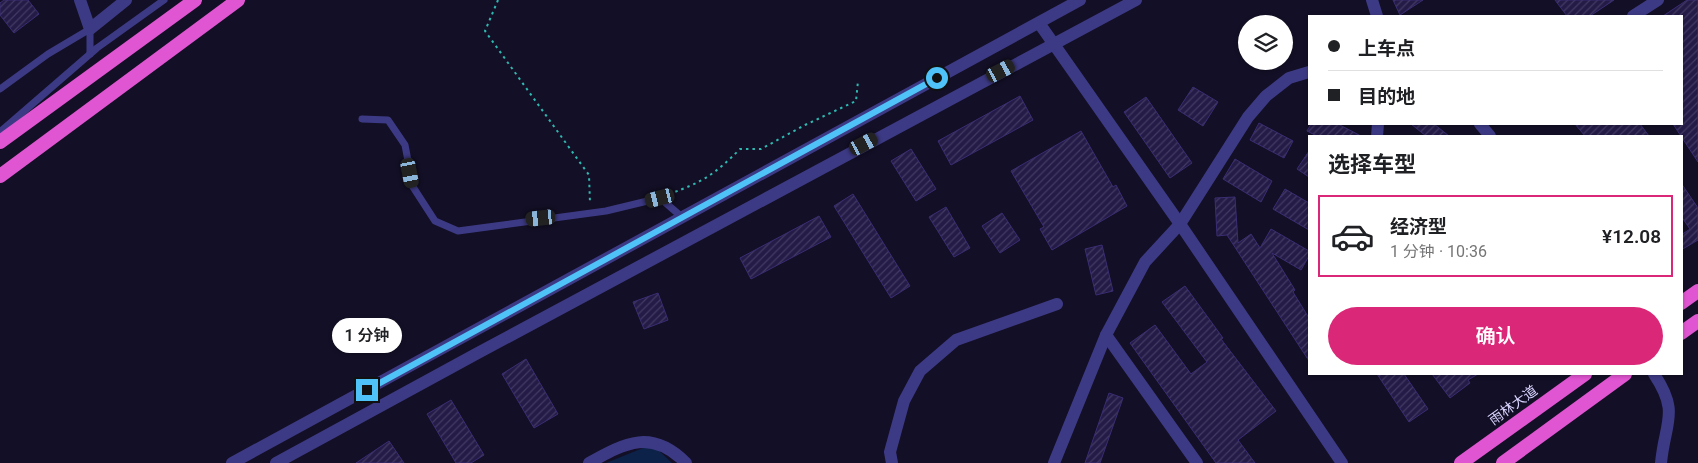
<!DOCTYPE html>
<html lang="zh">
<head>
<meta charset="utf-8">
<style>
  body { margin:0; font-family:Roboto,"Noto Sans SC",sans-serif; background:#f6f6f6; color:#202124; height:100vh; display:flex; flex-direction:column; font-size:19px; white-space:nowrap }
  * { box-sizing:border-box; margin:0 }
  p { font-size:16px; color:#757577 }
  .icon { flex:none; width:28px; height:28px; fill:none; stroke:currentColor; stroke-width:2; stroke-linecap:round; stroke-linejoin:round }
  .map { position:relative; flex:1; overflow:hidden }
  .sheet { position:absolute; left:1308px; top:135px; width:375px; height:240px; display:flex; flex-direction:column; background:#fff; border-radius:0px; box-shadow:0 1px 4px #0004 }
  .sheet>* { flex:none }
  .hud { position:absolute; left:1308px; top:15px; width:375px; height:110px; border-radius:0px; box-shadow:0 1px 4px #0004; display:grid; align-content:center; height:110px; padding:0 20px; background:#fff }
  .tools { position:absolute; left:1238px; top:15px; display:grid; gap:10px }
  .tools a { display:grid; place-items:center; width:55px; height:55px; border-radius:50%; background:#fff; box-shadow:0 1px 4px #0004; font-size:25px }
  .end { position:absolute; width:22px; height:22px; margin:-11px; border:6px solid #4fc3f7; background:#111; box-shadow:0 0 0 2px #111 }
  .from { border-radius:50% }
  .bubble { position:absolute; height:35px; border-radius:18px; background:#fff; box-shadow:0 1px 4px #0004; font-size:16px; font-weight:600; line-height:35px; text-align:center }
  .car { position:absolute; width:15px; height:30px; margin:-15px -8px; border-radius:6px; box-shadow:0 0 4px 1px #0007; background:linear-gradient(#222 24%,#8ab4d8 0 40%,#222 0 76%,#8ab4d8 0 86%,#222 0) }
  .hud b { display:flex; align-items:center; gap:18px; height:48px; font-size:19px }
  .hud b+b { border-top:1px solid #e0e0e0 }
  .hud i { width:12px; height:12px; background:#202124 }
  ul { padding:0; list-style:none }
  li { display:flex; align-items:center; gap:15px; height:82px; margin:0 10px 8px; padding:0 10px; border:2px solid transparent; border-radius:0px }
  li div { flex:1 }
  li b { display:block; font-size:19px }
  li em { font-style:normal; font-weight:600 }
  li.selected { border-color:#db2777 }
  li>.icon { width:45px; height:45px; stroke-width:1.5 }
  h2 { padding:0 20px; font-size:22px; line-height:60px }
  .cta { display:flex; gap:10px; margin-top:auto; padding:10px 20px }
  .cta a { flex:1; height:58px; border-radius:30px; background:#db2777; color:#fff; font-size:20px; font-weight:600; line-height:58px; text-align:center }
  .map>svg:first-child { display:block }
</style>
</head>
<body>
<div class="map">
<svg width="1698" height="463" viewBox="0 0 1698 463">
  <defs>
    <pattern id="building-hatch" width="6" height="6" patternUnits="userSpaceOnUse" patternTransform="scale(1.25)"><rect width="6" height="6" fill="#241b47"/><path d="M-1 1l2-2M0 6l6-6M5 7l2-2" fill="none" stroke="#433b63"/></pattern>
  </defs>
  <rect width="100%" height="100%" fill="#130f26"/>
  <path fill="#0c2248" d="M655,447L672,463H606L643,448Z"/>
  <g fill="url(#building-hatch)" stroke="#3b2d73">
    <path d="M4,0H28L39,14L14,33L0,15V3Z"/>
    <path d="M1393,0H1423L1400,15Z"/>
    <path d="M1555,0H1614L1590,16H1567Z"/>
    <path d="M1687,0H1698V162L1673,124H1681V16H1663Z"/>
    <path d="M1193,87L1218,102L1203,126L1178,110Z"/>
    <path d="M1020,96L1033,120L951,165L938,141Z"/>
    <path d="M1146,97L1192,163L1170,178L1124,112Z"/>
    <path d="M1259,123L1293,141L1284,158L1250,140Z"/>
    <path d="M1311,124H1338L1361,136H1317L1307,131Z"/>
    <path d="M1411,124H1434L1449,136H1426Z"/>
    <path d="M1575,124H1640L1649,136H1585Z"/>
    <path d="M1081,131L1113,187L1116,185L1127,206L1052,250L1040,229L1044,227L1011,171Z"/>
    <path d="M911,149L936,189L916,201L891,161Z"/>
    <path d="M1309,151V177L1297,169Z"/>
    <path d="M1235,159L1272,181L1261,202L1223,179Z"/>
    <path d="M1681,183L1698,208V240L1681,250V235L1690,229L1681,216Z"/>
    <path d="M1285,189L1309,203V230L1273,209Z"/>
    <path d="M853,194L910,286L891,298L834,206Z"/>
    <path d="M1235,197L1238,243L1251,234L1260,248L1271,229L1309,251V256L1301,270L1272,253L1295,290L1293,292L1309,318V361L1227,235L1217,236L1215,198Z"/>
    <path d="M946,207L970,248L954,257L929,217Z"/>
    <path d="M1002,213L1020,240L1000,253L982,226Z"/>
    <path d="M819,216L831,237L751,279L740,258Z"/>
    <path d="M1102,245L1113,291L1096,295L1085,249Z"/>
    <path d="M1185,286L1223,338L1221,339L1276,411L1238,440L1255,463H1216L1130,343L1155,325L1191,374L1207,362L1162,302Z"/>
    <path d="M658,293L668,320L644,329L633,302Z"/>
    <path d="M526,359L558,414L534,428L502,374Z"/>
    <path d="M1377,374H1404L1428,409L1409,422Z"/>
    <path d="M1432,374H1478L1468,380L1470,383L1450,398Z"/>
    <path d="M1109,393L1123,398L1100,463H1085Z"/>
    <path d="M451,400L484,455L471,463H456L427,414Z"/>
    <path d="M389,441L404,463H356Z"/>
  </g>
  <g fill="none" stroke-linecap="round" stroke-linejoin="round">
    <g stroke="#2fb8b0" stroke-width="2" stroke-dasharray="2.5 4" stroke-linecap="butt">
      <path d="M498,0L485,31L589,175L590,203"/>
      <path d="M669,194C703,182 715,174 740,149H761L805,125L856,101L858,81"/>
    </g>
    <g stroke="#3d3a85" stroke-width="7">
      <path d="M0,89L48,54L90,29V54"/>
      <path d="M362,119L388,120L405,145L413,187L435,221L458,231L606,211L660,198L683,218"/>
      <path d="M0,132L97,48L164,0"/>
    </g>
    <g stroke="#3d3a85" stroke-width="12">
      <path d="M80,0L90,29L126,0"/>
      <path d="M1372,0L1377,16"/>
      <path d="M1633,16L1658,0"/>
      <path d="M1480,124L1490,136"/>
      <path d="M1377,136L1378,124"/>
      <path d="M1106,335L1197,463"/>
      <path d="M1654,374C1680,413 1665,421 1661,463"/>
      <path d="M589,463C626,442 652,429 686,463"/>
      <path d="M892,463L890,452L904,401L920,371L956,340L1057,304"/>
      <path d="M1054,463L1106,335L1145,262L1180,224L1248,117L1266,96L1289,78L1309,72"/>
    </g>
    <g stroke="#3d3a85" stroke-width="12">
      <path d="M1039,23L1180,224L1342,463"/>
      <path d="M232,463L1080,0"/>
      <path d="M276,463L476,354L1136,0"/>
    </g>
    <g stroke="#e055d1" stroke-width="14">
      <path d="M0,142L195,0"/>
      <path d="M0,176L238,0"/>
      <path d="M1681,303L1698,291"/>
      <path d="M1681,333L1698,321"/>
      <path d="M1461,463L1585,374"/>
      <path d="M1503,463L1625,374"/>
    </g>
  </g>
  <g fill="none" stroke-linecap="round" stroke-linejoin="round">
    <path stroke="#4fc3f7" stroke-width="6" d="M367,390L937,78"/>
  </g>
  <g text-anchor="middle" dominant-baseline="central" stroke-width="4.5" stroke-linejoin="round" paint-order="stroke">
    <g font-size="14" fill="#d9d4ff" stroke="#130f26">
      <text transform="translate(1513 405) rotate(-36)">雨林大道</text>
    </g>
  </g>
</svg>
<div class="tools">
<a><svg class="icon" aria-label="layers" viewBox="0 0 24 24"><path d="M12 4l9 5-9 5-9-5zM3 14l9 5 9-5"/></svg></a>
</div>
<i class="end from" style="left:937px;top:78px"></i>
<i class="end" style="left:367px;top:390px"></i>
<div class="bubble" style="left:332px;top:318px;width:70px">1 分钟</div>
<i class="car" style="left:1001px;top:71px;rotate:62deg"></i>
<i class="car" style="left:864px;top:144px;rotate:62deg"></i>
<i class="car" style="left:410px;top:173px;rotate:169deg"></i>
<i class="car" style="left:660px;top:198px;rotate:256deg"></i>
<i class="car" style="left:541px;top:218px;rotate:264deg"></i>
<div class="hud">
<b><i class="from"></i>上车点</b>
<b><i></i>目的地</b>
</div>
<section class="sheet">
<h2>选择车型</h2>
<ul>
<li class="selected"><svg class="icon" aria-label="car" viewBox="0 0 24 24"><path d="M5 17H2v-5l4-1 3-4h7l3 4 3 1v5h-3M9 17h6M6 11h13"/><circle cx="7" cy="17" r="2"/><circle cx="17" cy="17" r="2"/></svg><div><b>经济型</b><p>1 分钟 · 10:36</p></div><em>¥12.08</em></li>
</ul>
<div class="cta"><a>确认</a></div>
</section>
</div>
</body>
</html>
